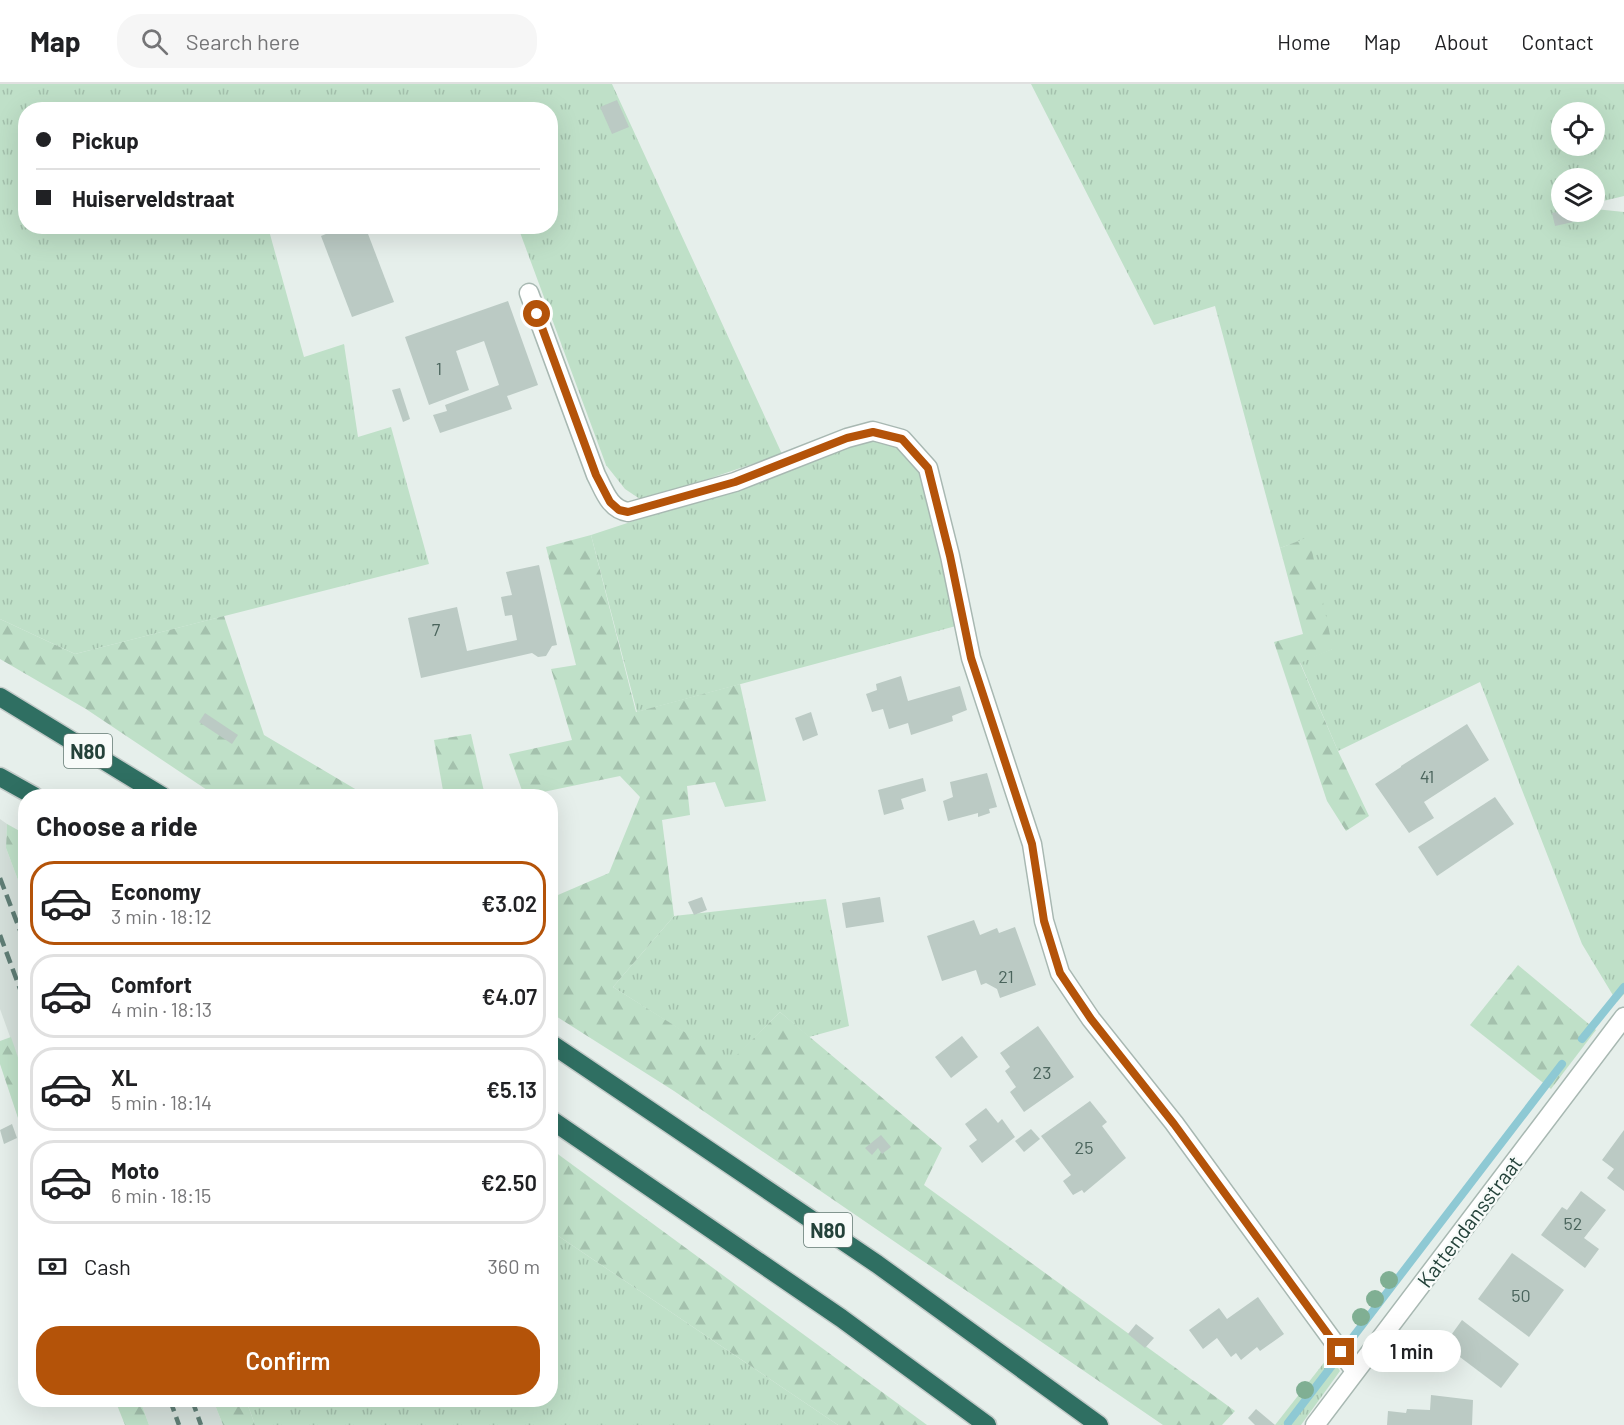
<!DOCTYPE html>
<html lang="en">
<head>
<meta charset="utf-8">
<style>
  body { margin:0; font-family:Barlow,sans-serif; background:#f6f6f6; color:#202124; height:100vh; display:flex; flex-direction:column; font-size:22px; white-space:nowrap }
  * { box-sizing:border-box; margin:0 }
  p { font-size:20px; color:#757577 }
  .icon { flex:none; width:33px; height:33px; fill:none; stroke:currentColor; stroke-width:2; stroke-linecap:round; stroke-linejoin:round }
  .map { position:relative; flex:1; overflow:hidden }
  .panel { position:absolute; left:18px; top:705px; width:540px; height:618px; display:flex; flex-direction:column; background:#fff; border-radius:24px; box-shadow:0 6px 24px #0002 }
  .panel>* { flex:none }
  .hud { position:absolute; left:18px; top:18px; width:540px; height:132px; border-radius:24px; box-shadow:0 6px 24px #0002; display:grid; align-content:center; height:132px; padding:0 18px; background:#fff }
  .buttons { position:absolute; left:1551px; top:18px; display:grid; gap:12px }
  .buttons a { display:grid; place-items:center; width:54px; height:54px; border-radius:50%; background:#fff; box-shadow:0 6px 24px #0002; font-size:30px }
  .end { position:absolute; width:27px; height:27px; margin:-14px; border:8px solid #b45309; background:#fff; box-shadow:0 0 0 3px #fff }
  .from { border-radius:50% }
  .bubble { position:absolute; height:42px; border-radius:21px; background:#fff; box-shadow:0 6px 24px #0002; font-size:20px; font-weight:600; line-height:42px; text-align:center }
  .hud b { display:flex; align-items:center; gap:21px; height:57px; font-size:22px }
  .hud b+b { border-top:2px solid #e0e0e0 }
  .hud i { width:15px; height:15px; background:#202124 }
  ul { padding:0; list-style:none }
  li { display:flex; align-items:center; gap:18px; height:84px; margin:0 12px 9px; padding:0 6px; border:3px solid #e0e0e0; border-radius:24px }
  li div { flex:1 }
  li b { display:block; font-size:22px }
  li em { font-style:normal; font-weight:600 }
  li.active { border-color:#b45309 }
  li>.icon { width:54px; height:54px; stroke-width:1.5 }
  h2 { padding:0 18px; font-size:27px; line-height:72px }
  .pay { display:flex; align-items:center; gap:15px; height:66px; padding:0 18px; font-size:22px }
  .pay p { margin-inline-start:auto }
  .action { display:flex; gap:12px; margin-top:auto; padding:12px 18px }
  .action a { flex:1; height:69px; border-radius:24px; background:#b45309; color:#fff; font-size:24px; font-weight:600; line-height:69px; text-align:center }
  header { display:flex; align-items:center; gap:36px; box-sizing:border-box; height:84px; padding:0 30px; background:#fff; border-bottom:2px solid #e0e0e0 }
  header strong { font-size:28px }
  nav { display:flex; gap:33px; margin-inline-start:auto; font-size:21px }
  .search { width:420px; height:54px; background:#f6f6f6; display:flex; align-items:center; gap:15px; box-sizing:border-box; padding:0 21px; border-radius:24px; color:#757577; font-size:22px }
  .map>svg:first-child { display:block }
</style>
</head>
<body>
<header>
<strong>Map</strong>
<div class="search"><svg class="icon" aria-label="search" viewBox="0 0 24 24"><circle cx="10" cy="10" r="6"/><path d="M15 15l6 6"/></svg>Search here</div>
<nav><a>Home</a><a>Map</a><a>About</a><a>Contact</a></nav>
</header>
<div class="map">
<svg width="1624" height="1341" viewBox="0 0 1624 1341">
  <defs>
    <pattern id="grass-tufts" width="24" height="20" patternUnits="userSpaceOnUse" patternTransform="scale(1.5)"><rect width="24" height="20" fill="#bfe0c8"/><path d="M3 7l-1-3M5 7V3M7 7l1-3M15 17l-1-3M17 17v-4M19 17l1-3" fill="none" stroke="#a4c1ad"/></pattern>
    <pattern id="forest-firs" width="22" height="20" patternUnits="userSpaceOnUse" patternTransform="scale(1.5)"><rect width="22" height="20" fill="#bfe0c8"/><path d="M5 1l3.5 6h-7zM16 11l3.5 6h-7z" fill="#a4c1ad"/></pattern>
  </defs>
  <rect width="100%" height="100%" fill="#e6efeb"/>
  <g fill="#d4dfda">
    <path d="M0,735L7,740L6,764L25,815V994L0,925Z"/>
    <path d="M140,1316H213L223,1341H149Z"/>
  </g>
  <g fill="url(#grass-tufts)" fill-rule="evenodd">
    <path d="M0,0H612L782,370L664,410L640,415L625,405L606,381L518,143L550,142V26H26V142L268,143L304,273L344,260L358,353L391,343L429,480L75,570L0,535Z"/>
    <path d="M1031,0H1624V112L1595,119L1594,94H1562V128H1594L1595,125L1624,128V910L1617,918L1582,860L1480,598L1338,667L1300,578L1332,565L1308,454L1280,464L1215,222L1154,241ZM1562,28H1594V62H1562Z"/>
    <path d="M872,357L898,362L915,380L928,402L956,542L637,628L591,451L794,384L851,362Z"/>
    <path d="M826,815L849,942L809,953L780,928L731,978L613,903L674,832Z"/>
    <path d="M551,1147L838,1341H255L246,1316H550Z"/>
    <path d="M1330,1271L1340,1287L1301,1341H1275Z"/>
  </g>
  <g fill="url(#forest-firs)">
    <path d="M591,451L636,628L740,600L766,717L725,723L715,698L687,702L690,731L662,736L674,832L613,903L731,977L780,928L942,1064L924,1101L1235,1327L1222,1341H1163L674,1007L551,929V814L609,789L640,713L620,692L524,712L509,670L572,656L551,585L576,581L546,463Z"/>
    <path d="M1309,453L1333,565L1300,579L1338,667L1369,732L1346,747L1327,717L1274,558L1303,550L1280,464Z"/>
    <path d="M224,532L264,651L367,712H216L86,625L0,575V535L75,570Z"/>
    <path d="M471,650L485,712H444L434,656Z"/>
    <path d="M7,740L25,750V815L6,764Z"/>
    <path d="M1518,881L1596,946L1551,1005L1470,941Z"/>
    <path d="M11,953L25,994V1055L0,980V957Z"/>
    <path d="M550,1066L555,1068L927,1341H838L551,1147Z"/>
    <path d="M115,1316H140L149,1341H125Z"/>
    <path d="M213,1316H246L255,1341H223Z"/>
  </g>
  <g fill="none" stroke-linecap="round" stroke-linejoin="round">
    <g stroke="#8ec9d4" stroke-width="8">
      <path d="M1582,955L1624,903"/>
      <path d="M1353,1253L1562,980"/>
      <path d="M1288,1339L1334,1279L1333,1271L1329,1263"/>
    </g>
  </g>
  <g fill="#bbcac4">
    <path d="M617,16L629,43L612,50L600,23Z"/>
    <path d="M1562,127L1570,128L1573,138L1555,142L1552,129Z"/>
    <path d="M345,142H365L394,218L352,233L321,152Z"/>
    <path d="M508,217L538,301L507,312L512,325L440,349L433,331L447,327L445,321L499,301L484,257L456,267L469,306L429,321L405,253Z"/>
    <path d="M400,304L410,335L403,338L392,306Z"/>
    <path d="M539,481L557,561L552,562L546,572L538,573L532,569L421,594L408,534L457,523L467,567L517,556L512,531L505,532L501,513L512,511L506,488Z"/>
    <path d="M901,592L908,617L960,602L967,626L952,632L953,637L911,651L908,639L889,645L883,625L872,628L866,610L877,606L876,600Z"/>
    <path d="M811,628L818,651L803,657L795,634Z"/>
    <path d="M205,629L238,651L232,660L199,638Z"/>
    <path d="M1467,640L1489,676L1424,718L1434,734L1409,749L1375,700L1401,683V682Z"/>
    <path d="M987,689L997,723L989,725L990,729L978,733V729L948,737L943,717L953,713L950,698Z"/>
    <path d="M923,694L926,707L901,715L904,725L884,731L878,706Z"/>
    <path d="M1495,713L1514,740L1437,792L1418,763Z"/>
    <path d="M702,813L707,826L694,831L688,818Z"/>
    <path d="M880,813L884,838L846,844L842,819Z"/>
    <path d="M974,836L980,851L997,844L999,849L1015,843L1036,901L1000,914L997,905L986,899L981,901L976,886L942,897L927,852Z"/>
    <path d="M1038,942L1074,993L1024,1028L1010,1008L1016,1003L1005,987L1010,983L1000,969Z"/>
    <path d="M962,952L978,973L951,994L935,973Z"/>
    <path d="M1090,1017L1107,1038L1102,1042L1126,1074L1084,1109L1082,1106L1073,1111L1063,1097L1071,1091L1041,1052Z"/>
    <path d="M986,1024L998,1039L1002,1035L1015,1053L982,1079L969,1062L977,1056L965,1040Z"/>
    <path d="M12,1040L17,1054L4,1060L0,1046Z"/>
    <path d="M1031,1045L1040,1055L1024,1068L1015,1057Z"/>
    <path d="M1624,1046V1107L1607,1094L1614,1085L1602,1076Z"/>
    <path d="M881,1051L891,1063L882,1070L878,1064L872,1071L865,1064Z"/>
    <path d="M1581,1107L1606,1126L1584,1154L1599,1165L1585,1184L1541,1151L1562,1123L1567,1126Z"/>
    <path d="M1512,1169L1564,1206L1529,1253L1478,1215Z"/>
    <path d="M1258,1213L1284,1250L1260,1267L1257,1263L1241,1276L1236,1269L1231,1273L1217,1254L1203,1265L1189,1246L1219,1224L1227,1235Z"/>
    <path d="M1462,1236L1519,1280L1501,1304L1444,1261Z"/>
    <path d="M1136,1240L1154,1254L1145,1264L1128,1250Z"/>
    <path d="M1431,1311L1473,1316L1472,1341H1387L1388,1327L1406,1329L1407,1325L1430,1326Z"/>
    <path d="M1256,1325L1275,1341H1255L1248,1334Z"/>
  </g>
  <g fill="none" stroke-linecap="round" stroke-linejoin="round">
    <g stroke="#a8b8b2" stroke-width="21">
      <g id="minor">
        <path d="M529,209L596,391C604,406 609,425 628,428L735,398L847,354L873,347L902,355L928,384L950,472L971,574L1032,760L1044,837L1060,889L1091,935L1174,1039L1355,1287"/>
        <path d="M1315,1341L1624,933"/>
      </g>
    </g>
    <g stroke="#c2cac8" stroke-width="21">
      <g id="highway">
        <path d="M0,613L162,712"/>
        <path d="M0,693L34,712"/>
        <path d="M550,959L877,1180L1099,1341"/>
        <path d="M550,1035L841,1234L987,1341"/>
      </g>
    </g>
    <use href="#minor" stroke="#fff" stroke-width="18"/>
    <use href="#highway" stroke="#2f6f62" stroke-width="18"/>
    <g stroke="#5f7d75" stroke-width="4.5" stroke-dasharray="12 6" stroke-linecap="butt">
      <path d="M0,794L26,862"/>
      <path d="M0,851L26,921"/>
      <path d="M170,1316L179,1341"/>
      <path d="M192,1316L201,1341"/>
    </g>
  </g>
  <g fill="#80af93">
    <circle cx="1389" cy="1196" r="9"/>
    <circle cx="1375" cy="1215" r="9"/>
    <circle cx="1361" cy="1233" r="9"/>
    <circle cx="1305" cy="1306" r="9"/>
  </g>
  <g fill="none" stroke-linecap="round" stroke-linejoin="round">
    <path stroke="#b45309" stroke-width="8" d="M537,230L596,391L610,418L619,426L628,428L735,398L847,354L873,348L902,355L928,384L950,472L971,574L1032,760L1044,837L1060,889L1091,935L1174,1040L1341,1268"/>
  </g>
  <g text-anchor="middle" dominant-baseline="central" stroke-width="4.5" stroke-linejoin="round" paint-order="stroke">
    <g font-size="18" fill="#4a645c">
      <text x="439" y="284">1</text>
      <text x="436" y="545">7</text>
      <text x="1427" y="692">41</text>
      <text x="1006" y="892">21</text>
      <text x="1042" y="988">23</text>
      <text x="1084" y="1063">25</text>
      <text x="1573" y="1139">52</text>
      <text x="1521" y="1211">50</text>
    </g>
    <g fill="#f7fbf9" stroke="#637a73" stroke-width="1.5">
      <rect x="64" y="650" width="48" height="34" rx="4.5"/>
      <rect x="804" y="1129" width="48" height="34" rx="4.5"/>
    </g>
    <g font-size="20" font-weight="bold" fill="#24423a">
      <text x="88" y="667">N80</text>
      <text x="828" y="1146">N80</text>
    </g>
    <g font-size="21" fill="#24423a" stroke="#f7fbf9">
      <text transform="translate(1469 1137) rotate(-53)">Kattendansstraat</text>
    </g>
  </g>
</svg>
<div class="buttons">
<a><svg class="icon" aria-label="locate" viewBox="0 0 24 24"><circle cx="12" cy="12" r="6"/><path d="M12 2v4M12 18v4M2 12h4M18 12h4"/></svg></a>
<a><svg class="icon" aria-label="layers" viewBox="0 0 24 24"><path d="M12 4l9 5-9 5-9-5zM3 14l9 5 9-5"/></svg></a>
</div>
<i class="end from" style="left:537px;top:230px"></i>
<i class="end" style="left:1341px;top:1268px"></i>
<div class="bubble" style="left:1362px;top:1246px;width:99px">1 min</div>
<div class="hud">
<b><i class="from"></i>Pickup</b>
<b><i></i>Huiserveldstraat</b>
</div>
<section class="panel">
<h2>Choose a ride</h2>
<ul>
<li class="active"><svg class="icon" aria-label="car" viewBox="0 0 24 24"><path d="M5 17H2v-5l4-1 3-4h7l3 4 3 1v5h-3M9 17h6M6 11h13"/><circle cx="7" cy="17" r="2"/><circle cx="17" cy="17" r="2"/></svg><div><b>Economy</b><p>3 min · 18:12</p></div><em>€3.02</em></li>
<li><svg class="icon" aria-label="car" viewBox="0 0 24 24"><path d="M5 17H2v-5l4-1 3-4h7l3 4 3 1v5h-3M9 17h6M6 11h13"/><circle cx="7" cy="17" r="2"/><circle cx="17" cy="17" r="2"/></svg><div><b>Comfort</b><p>4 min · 18:13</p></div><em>€4.07</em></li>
<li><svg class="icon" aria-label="car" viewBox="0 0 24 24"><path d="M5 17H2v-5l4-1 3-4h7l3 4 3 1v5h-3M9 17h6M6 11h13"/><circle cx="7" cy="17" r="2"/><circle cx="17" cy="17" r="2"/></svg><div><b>XL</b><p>5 min · 18:14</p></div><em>€5.13</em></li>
<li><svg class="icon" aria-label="car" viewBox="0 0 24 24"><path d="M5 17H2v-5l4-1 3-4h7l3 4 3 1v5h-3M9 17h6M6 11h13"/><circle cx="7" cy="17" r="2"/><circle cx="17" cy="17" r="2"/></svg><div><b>Moto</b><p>6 min · 18:15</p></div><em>€2.50</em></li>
</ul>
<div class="pay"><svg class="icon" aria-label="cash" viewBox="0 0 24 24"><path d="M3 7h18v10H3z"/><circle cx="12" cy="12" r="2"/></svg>Cash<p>360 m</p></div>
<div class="action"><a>Confirm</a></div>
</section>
</div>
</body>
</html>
